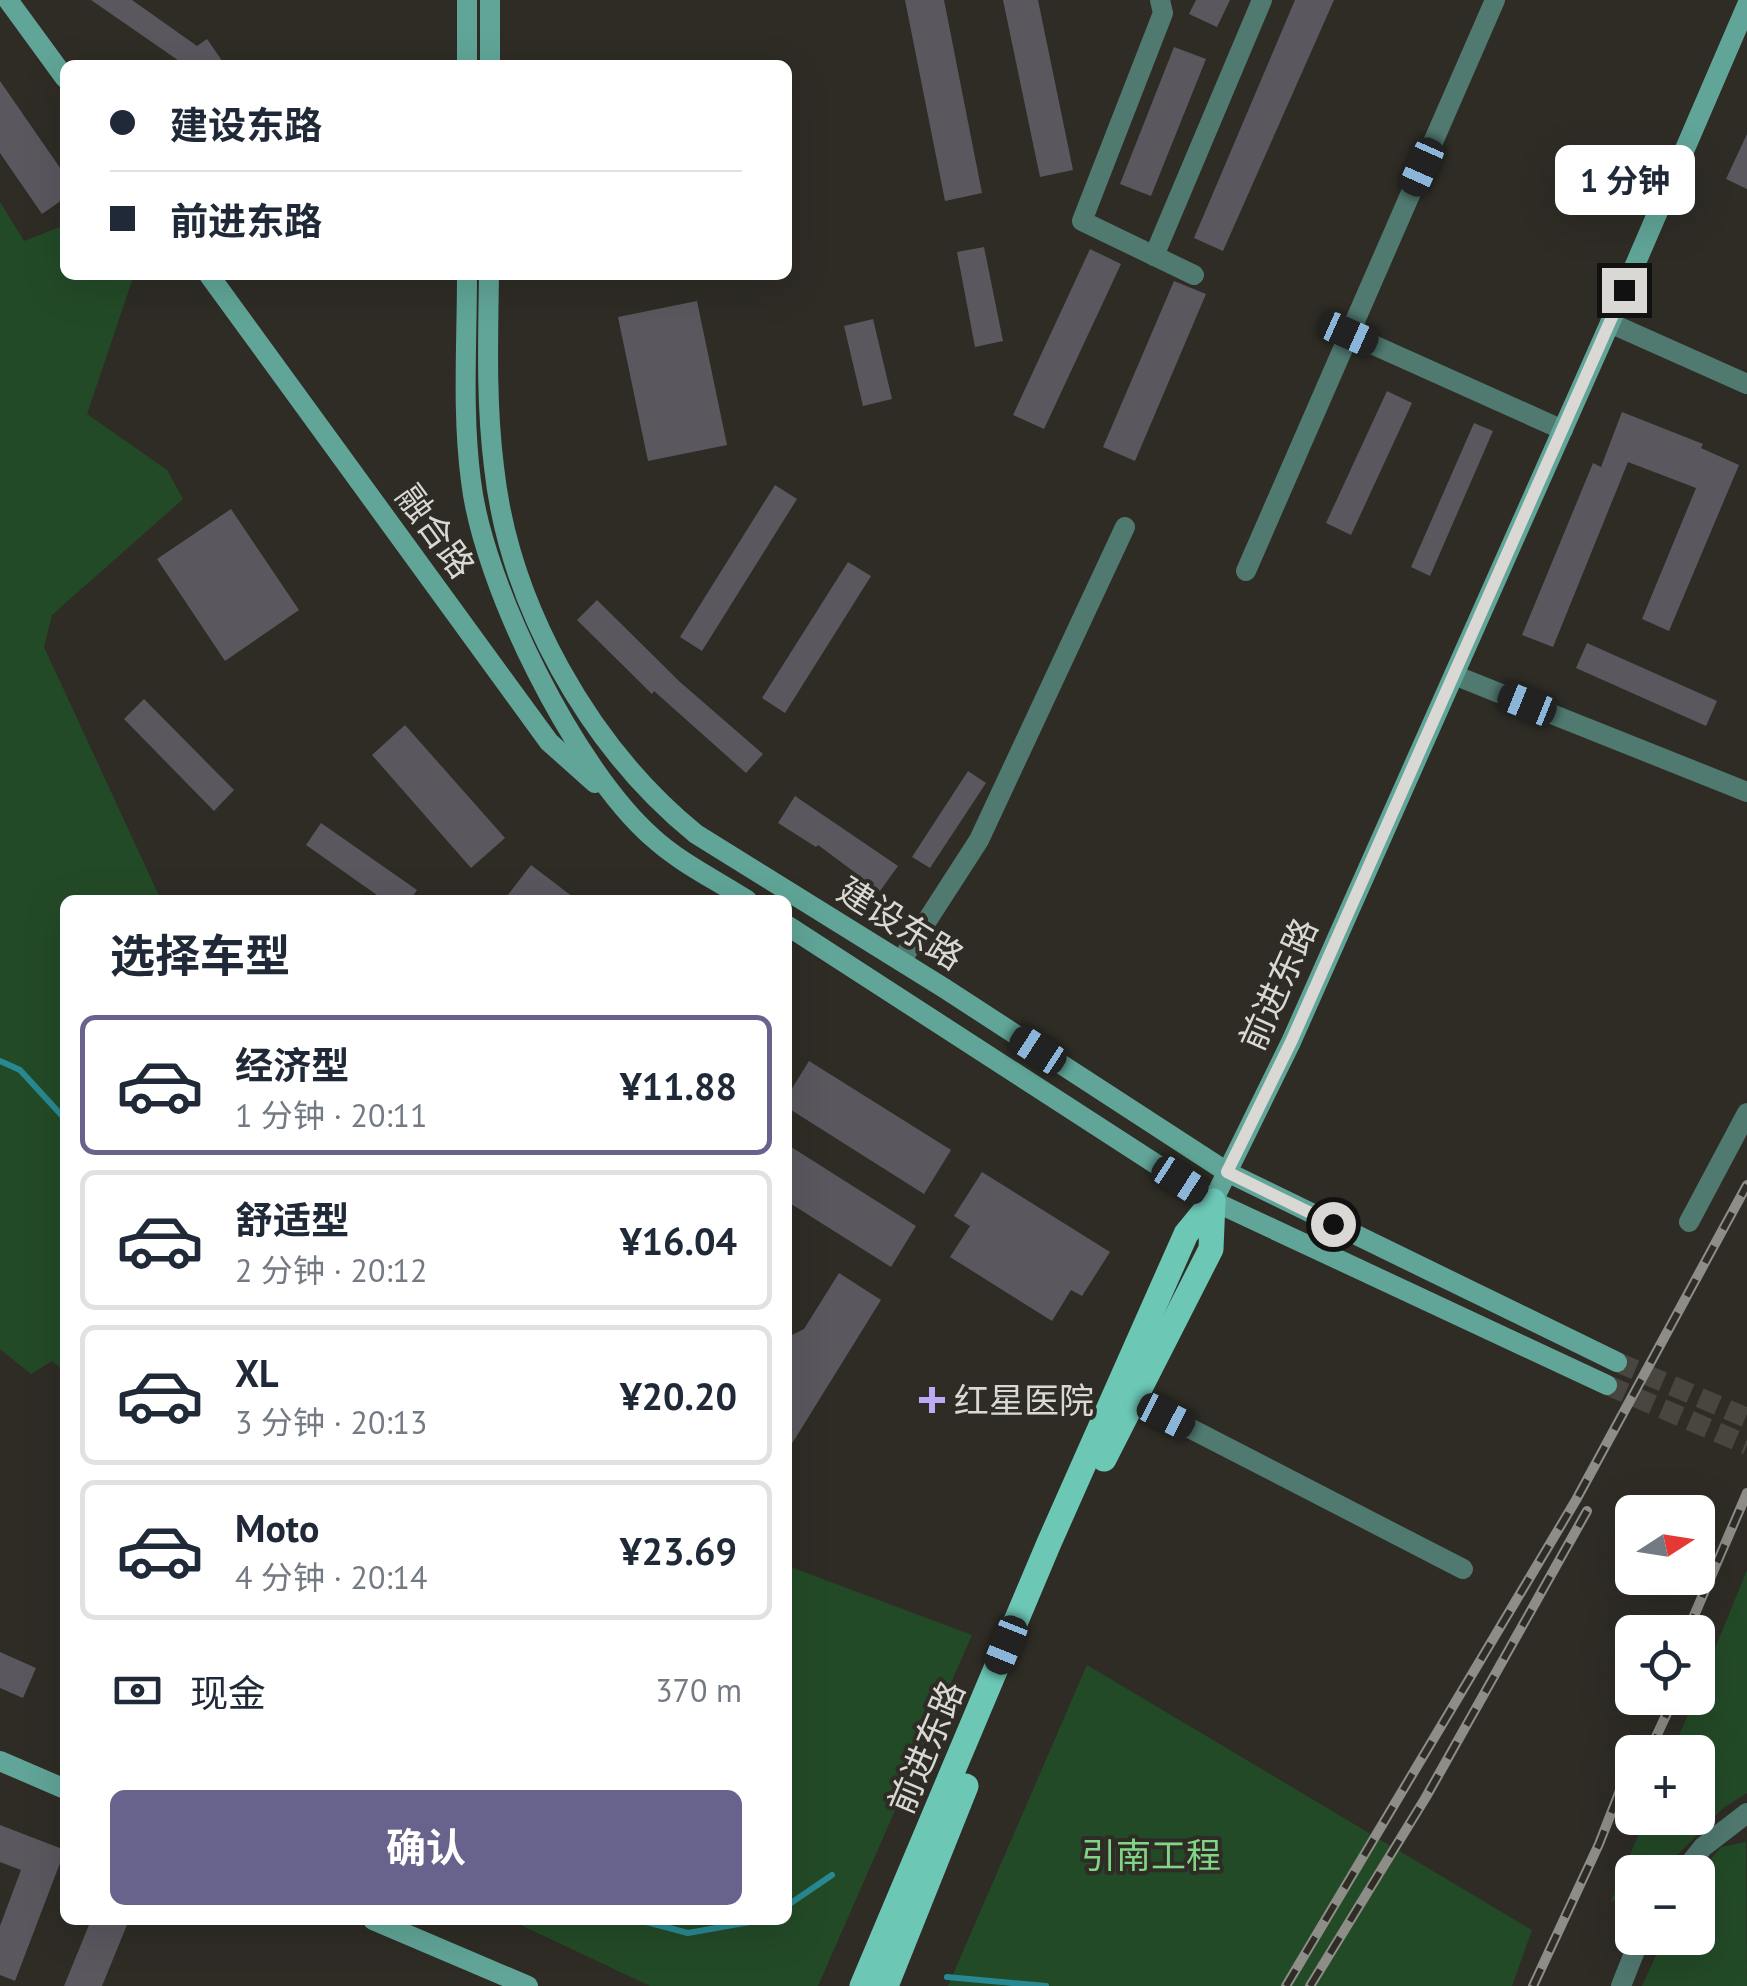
<!DOCTYPE html>
<html lang="zh">
<head>
<meta charset="utf-8">
<style>
  body { margin:0; font-family:"PT Sans","Noto Sans SC",sans-serif; background:#f2f2f3; color:#1f2937; height:100vh; display:flex; flex-direction:column; font-size:38px; white-space:nowrap }
  * { box-sizing:border-box; margin:0 }
  p { font-size:32px; color:#747a83 }
  .icon { flex:none; width:55px; height:55px; fill:none; stroke:currentColor; stroke-width:2; stroke-linecap:round; stroke-linejoin:round }
  .map { position:relative; flex:1; overflow:hidden }
  .side { position:absolute; left:60px; top:895px; width:732px; height:1030px; display:flex; flex-direction:column; background:#fff; border-radius:15px; box-shadow:0 10px 40px #0002 }
  .side>* { flex:none }
  .guide { position:absolute; left:60px; top:60px; width:732px; height:220px; border-radius:15px; box-shadow:0 10px 40px #0002; display:grid; align-content:center; height:220px; padding:0 50px; background:#fff }
  .needle { width:65px; rotate:78deg }
  .buttons { position:absolute; left:1615px; top:1495px; display:grid; gap:20px }
  .buttons a { display:grid; place-items:center; width:100px; height:100px; border-radius:15px; background:#fff; box-shadow:0 10px 40px #0002; font-size:50px }
  .end { position:absolute; width:45px; height:45px; margin:-22px; border:12px solid #d9d8d4; background:#111; box-shadow:0 0 0 5px #111 }
  .from { border-radius:50% }
  .bubble { position:absolute; height:70px; border-radius:15px; background:#fff; box-shadow:0 10px 40px #0002; font-size:32px; font-weight:700; line-height:70px; text-align:center }
  .car { position:absolute; width:30px; height:60px; margin:-30px -15px; border-radius:12px; box-shadow:0 0 8px 2px #0007; background:linear-gradient(#222 24%,#8ab4d8 0 40%,#222 0 76%,#8ab4d8 0 86%,#222 0) }
  .guide b { display:flex; align-items:center; gap:35px; height:95px; font-size:38px }
  .guide b+b { border-top:2px solid #e0e1e3 }
  .guide i { width:25px; height:25px; background:#1f2937 }
  ul { padding:0; list-style:none }
  li { display:flex; align-items:center; gap:30px; height:140px; margin:0 20px 15px; padding:0 30px; border:5px solid #e0e1e3; border-radius:15px }
  li div { flex:1 }
  li b { display:block; font-size:38px }
  li em { font-style:normal; font-weight:700 }
  li.selected { border-color:#67638c }
  li>.icon { width:90px; height:90px; stroke-width:1.5 }
  h2 { padding:0 50px; font-size:45px; line-height:120px }
  .pay { display:flex; align-items:center; gap:25px; height:110px; padding:0 50px; font-size:38px }
  .pay p { margin-inline-start:auto }
  .primary-button { display:flex; gap:20px; margin-top:auto; padding:20px 50px }
  .primary-button a { flex:1; height:115px; border-radius:15px; background:#67638c; color:#fff; font-size:40px; font-weight:700; line-height:115px; text-align:center }
  .map>svg:first-child { display:block }
</style>
</head>
<body>
<div class="map">
<svg width="1747" height="1986" viewBox="0 0 1747 1986">
  <rect width="100%" height="100%" fill="#2e2c25"/>
  <g fill="#234a27">
    <path d="M0,202L24,241L65,225V275H134L87,414L167,470L183,499L52,615L44,647L161,900H65V1372L52,1361L31,1374L0,1349Z"/>
    <path d="M788,1566L972,1635L818,1986H650L510,1920H788Z"/>
    <path d="M1747,1570V1793L1723,1808L1661,1872H1632V1890L1611,1902L1645,1818H1698V1752H1672L1695,1698H1698V1690Z"/>
    <path d="M1087,1665L1532,1930L1512,1986H948Z"/>
    <path d="M1746,1842L1747,1986H1642L1664,1938H1698V1874L1721,1847Z"/>
  </g>
  <g fill="none" stroke-linecap="round" stroke-linejoin="round">
    <g stroke="#298992" stroke-width="6">
      <path d="M0,1061L20,1070L65,1119"/>
      <path d="M788,1905L832,1875"/>
      <path d="M639,1920L688,1933L761,1920"/>
      <path d="M947,1977L1046,1986"/>
    </g>
  </g>
  <g fill="#5b575f">
    <path d="M91,0H132L197,46L207,39L225,65H185Z"/>
    <path d="M905,0H944L982,193L945,201Z"/>
    <path d="M1003,0H1038L1073,170L1040,177Z"/>
    <path d="M1196,0H1230L1217,27L1189,14Z"/>
    <path d="M1295,0H1334L1223,251L1194,238Z"/>
    <path d="M1174,47L1206,59L1151,196L1120,184Z"/>
    <path d="M0,81L65,175V198L42,214L0,153Z"/>
    <path d="M1747,134V189L1726,179Z"/>
    <path d="M984,247L1003,341L975,347L957,252Z"/>
    <path d="M1090,249L1121,264L1044,429L1013,415Z"/>
    <path d="M1174,281L1206,294L1135,461L1103,447Z"/>
    <path d="M697,301L727,445L648,461L618,317Z"/>
    <path d="M873,319L892,399L863,406L844,326Z"/>
    <path d="M1387,391L1412,403L1351,535L1326,523Z"/>
    <path d="M1622,412L1703,444L1701,448L1739,465L1669,631L1642,619L1696,488L1628,462L1553,647L1522,635L1593,463L1601,467Z"/>
    <path d="M1474,423L1493,431L1430,576L1411,567Z"/>
    <path d="M775,485L797,499L702,651L680,637Z"/>
    <path d="M231,509L299,610L225,661L157,559Z"/>
    <path d="M848,562L871,576L785,713L762,698Z"/>
    <path d="M597,600L680,682L763,754L746,773L654,691L652,694L577,620Z"/>
    <path d="M1587,643L1717,701L1706,726L1576,668Z"/>
    <path d="M144,699L234,790L214,811L124,719Z"/>
    <path d="M405,725L505,838L471,868L372,755Z"/>
    <path d="M968,771L986,783L930,868L912,857Z"/>
    <path d="M795,796L898,866L880,891L818,845L816,847L778,823Z"/>
    <path d="M321,823L417,890L410,900H384L306,845Z"/>
    <path d="M531,865L577,900H504Z"/>
    <path d="M809,1061L951,1150L924,1194L788,1108V1095Z"/>
    <path d="M788,1145L916,1226L891,1267L788,1202Z"/>
    <path d="M982,1172L1110,1252L1082,1296L1071,1290L1052,1321L950,1257L970,1226L954,1216Z"/>
    <path d="M839,1273L881,1300L788,1450V1337L804,1329Z"/>
    <path d="M0,1652L36,1668L23,1698L0,1688Z"/>
    <path d="M0,1825L65,1850L15,1981L0,1975V1926L21,1870L0,1862Z"/>
    <path d="M91,1920H129L102,1986H64Z"/>
  </g>
  <g fill="none" stroke-linecap="round" stroke-linejoin="round">
    <g stroke="#48463f" stroke-width="20" stroke-dasharray="20 10" stroke-linecap="butt">
      <path d="M1617,1362L1747,1418"/>
      <path d="M1607,1385L1747,1445"/>
    </g>
    <g stroke="#507970" stroke-width="20">
      <path d="M1160,0L1163,13L1082,221L1194,275"/>
      <path d="M1154,256L1262,0"/>
      <path d="M1610,323L1747,384"/>
      <path d="M1349,334L1563,430"/>
      <path d="M1246,571L1495,0"/>
      <path d="M1454,675L1747,792"/>
      <path d="M901,961L979,840L1125,527"/>
      <path d="M1689,1222L1747,1113"/>
      <path d="M1133,1399L1463,1569"/>
    </g>
    <g stroke="#507970" stroke-width="20">
      <path d="M1683,1872L1703,1847L1747,1813"/>
      <path d="M1621,1986L1640,1938"/>
    </g>
    <g stroke="#60a597" stroke-width="20">
      <path d="M8,0L65,78"/>
      <path d="M467,0V65"/>
      <path d="M490,65V0"/>
      <path d="M209,275L549,742L595,783"/>
      <path d="M467,275C467,343 462,414 471,481C483,584 574,768 652,837C679,862 716,880 747,900"/>
      <path d="M489,275C488,339 486,403 494,467C509,605 589,747 696,834L944,988L1227,1172L1617,1362"/>
      <path d="M788,926L1213,1201L1607,1385"/>
      <path d="M1213,1201L1291,1042L1610,323L1747,5"/>
      <path d="M0,1761L65,1789"/>
      <path d="M373,1920L528,1986"/>
    </g>
    <g stroke="#6cc7b5" stroke-width="25">
      <path d="M1104,1459L1211,1249L1213,1201"/>
      <path d="M862,1986L1049,1543L1186,1234L1213,1201"/>
      <path d="M886,1986L966,1786"/>
    </g>
    <g stroke="#8e8d88" stroke-width="10">
      <g id="rail">
        <path d="M1687,1632L1747,1493"/>
        <path d="M1649,1752L1674,1698"/>
        <path d="M1286,1986L1576,1500L1747,1185"/>
        <path d="M1310,1986L1426,1797L1587,1511"/>
        <path d="M1533,1986L1599,1844L1632,1760"/>
      </g>
    </g>
    <use href="#rail" stroke="#2e2c25" stroke-width="6" stroke-dasharray="19" stroke-linecap="butt"/>
  </g>
  <g fill="none" stroke-linecap="round" stroke-linejoin="round">
    <path stroke="#d9d8d4" stroke-width="12" d="M1333,1224L1227,1172L1291,1042L1624,290"/>
  </g>
  <path fill="#bfa9f4" stroke="#2e2c25" stroke-width="4" d="M927 1385h10v10h10v10h-10v10h-10v-10h-10v-10h10z"/>
  <g text-anchor="middle" dominant-baseline="central" stroke-width="8" stroke-linejoin="round" paint-order="stroke">
    <g font-size="35" fill="#d9d8d4" stroke="#2e2c25">
      <text transform="translate(436 531) rotate(54)">融合路</text>
      <text transform="translate(901 923) rotate(32)">建设东路</text>
      <text transform="translate(1278 984) rotate(-66)">前进东路</text>
      <text transform="translate(926 1747) rotate(-67)">前进东路</text>
    </g>
    <g font-size="35" fill="#d9d8d4" stroke="#2e2c25" text-anchor="start">
      <text x="954" y="1400">红星医院</text>
    </g>
    <g font-size="35" fill="#80d686" stroke="#2e2c25">
      <text x="1151" y="1855">引南工程</text>
    </g>
  </g>
</svg>
<div class="buttons">
<a><svg class="needle" viewBox="-14 -14 28 28"><path d="M0-13l5 13h-10z" fill="#e53935"/><path d="M0 13l5-13h-10z" fill="#747a83"/></svg></a>
<a><svg class="icon" aria-label="locate" viewBox="0 0 24 24"><circle cx="12" cy="12" r="6"/><path d="M12 2v4M12 18v4M2 12h4M18 12h4"/></svg></a>
<a>+</a>
<a>−</a>
</div>
<i class="end from" style="left:1333px;top:1224px"></i>
<i class="end" style="left:1624px;top:290px"></i>
<div class="bubble" style="left:1555px;top:145px;width:140px">1 分钟</div>
<i class="car" style="left:1422px;top:167px;rotate:204deg"></i>
<i class="car" style="left:1349px;top:334px;rotate:114deg"></i>
<i class="car" style="left:1527px;top:704px;rotate:292deg"></i>
<i class="car" style="left:1038px;top:1050px;rotate:303deg"></i>
<i class="car" style="left:1180px;top:1180px;rotate:123deg"></i>
<i class="car" style="left:1166px;top:1416px;rotate:117deg"></i>
<i class="car" style="left:1006px;top:1645px;rotate:202deg"></i>
<div class="guide">
<b><i class="from"></i>建设东路</b>
<b><i></i>前进东路</b>
</div>
<section class="side">
<h2>选择车型</h2>
<ul>
<li class="selected"><svg class="icon" aria-label="car" viewBox="0 0 24 24"><path d="M5 17H2v-5l4-1 3-4h7l3 4 3 1v5h-3M9 17h6M6 11h13"/><circle cx="7" cy="17" r="2"/><circle cx="17" cy="17" r="2"/></svg><div><b>经济型</b><p>1 分钟 · 20:11</p></div><em>¥11.88</em></li>
<li><svg class="icon" aria-label="car" viewBox="0 0 24 24"><path d="M5 17H2v-5l4-1 3-4h7l3 4 3 1v5h-3M9 17h6M6 11h13"/><circle cx="7" cy="17" r="2"/><circle cx="17" cy="17" r="2"/></svg><div><b>舒适型</b><p>2 分钟 · 20:12</p></div><em>¥16.04</em></li>
<li><svg class="icon" aria-label="car" viewBox="0 0 24 24"><path d="M5 17H2v-5l4-1 3-4h7l3 4 3 1v5h-3M9 17h6M6 11h13"/><circle cx="7" cy="17" r="2"/><circle cx="17" cy="17" r="2"/></svg><div><b>XL</b><p>3 分钟 · 20:13</p></div><em>¥20.20</em></li>
<li><svg class="icon" aria-label="car" viewBox="0 0 24 24"><path d="M5 17H2v-5l4-1 3-4h7l3 4 3 1v5h-3M9 17h6M6 11h13"/><circle cx="7" cy="17" r="2"/><circle cx="17" cy="17" r="2"/></svg><div><b>Moto</b><p>4 分钟 · 20:14</p></div><em>¥23.69</em></li>
</ul>
<div class="pay"><svg class="icon" aria-label="cash" viewBox="0 0 24 24"><path d="M3 7h18v10H3z"/><circle cx="12" cy="12" r="2"/></svg>现金<p>370 m</p></div>
<div class="primary-button"><a>确认</a></div>
</section>
</div>
</body>
</html>
